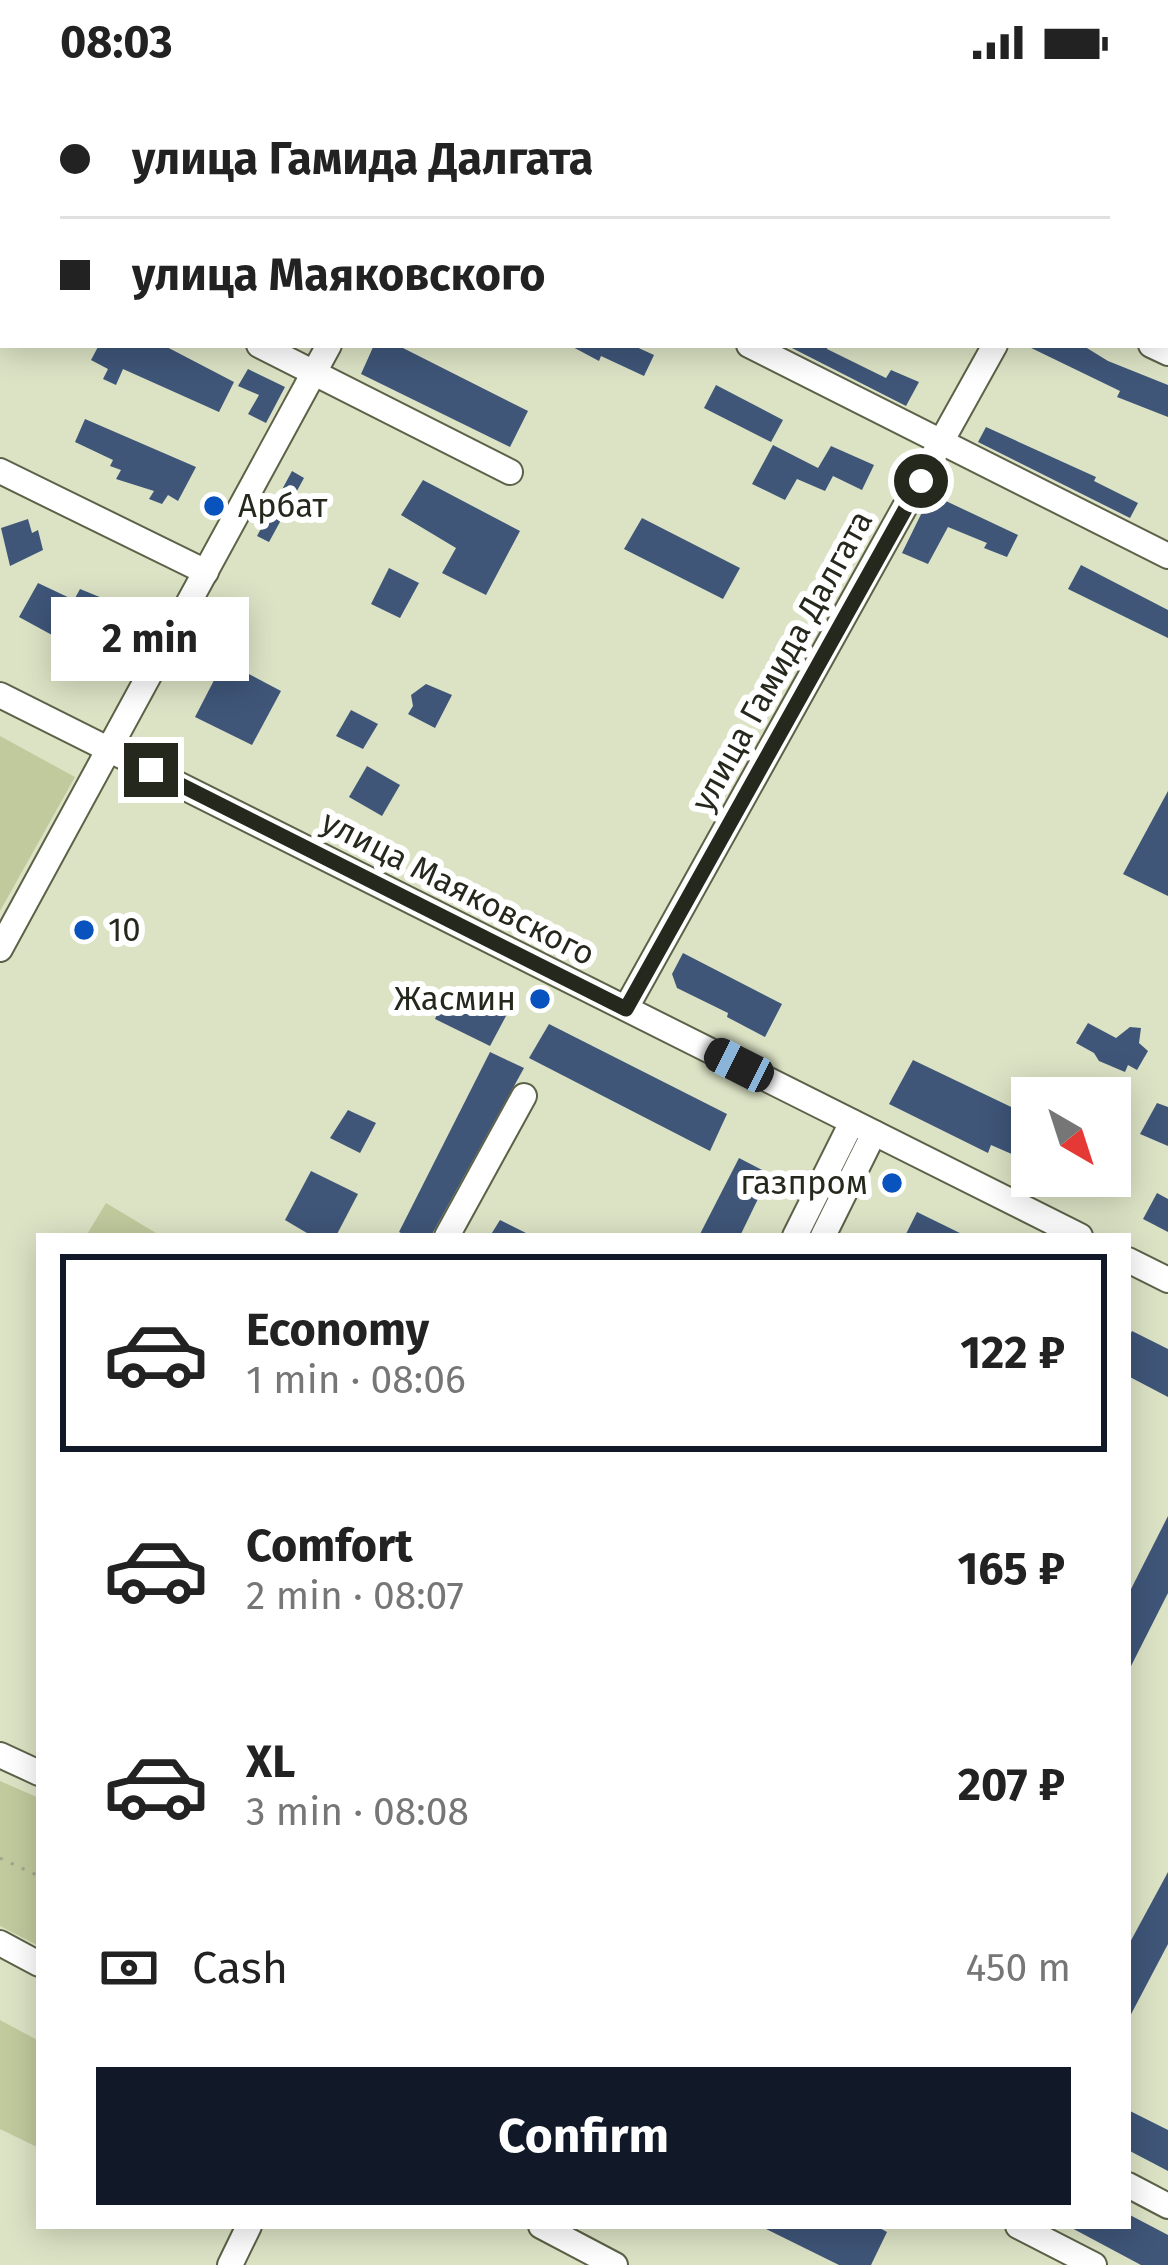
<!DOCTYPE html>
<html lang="en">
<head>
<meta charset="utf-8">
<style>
  body { margin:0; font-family:"Fira Sans",sans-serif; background:#f2f2f2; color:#222; height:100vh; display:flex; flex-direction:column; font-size:45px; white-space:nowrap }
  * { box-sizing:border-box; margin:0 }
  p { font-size:39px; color:#767676 }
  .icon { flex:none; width:66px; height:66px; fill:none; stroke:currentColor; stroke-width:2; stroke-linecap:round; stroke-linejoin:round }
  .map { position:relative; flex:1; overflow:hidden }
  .panel { position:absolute; left:36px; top:1149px; width:1095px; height:996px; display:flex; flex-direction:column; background:#fff; border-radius:0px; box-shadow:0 6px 30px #0003 }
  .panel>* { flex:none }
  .top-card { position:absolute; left:0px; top:0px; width:1170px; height:264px; box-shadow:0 6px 30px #0003; display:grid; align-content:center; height:264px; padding:0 60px; background:#fff }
  .needle { width:78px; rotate:141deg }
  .controls { position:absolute; left:1011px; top:993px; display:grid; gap:24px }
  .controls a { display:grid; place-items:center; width:120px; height:120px; border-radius:0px; background:#fff; box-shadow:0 6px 30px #0003; font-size:60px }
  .end { position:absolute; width:54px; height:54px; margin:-27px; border:15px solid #25281c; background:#fff; box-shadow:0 0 0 6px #fff }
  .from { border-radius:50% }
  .bubble { position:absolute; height:84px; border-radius:0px; background:#fff; box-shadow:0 6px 30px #0003; font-size:39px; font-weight:700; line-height:84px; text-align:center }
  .car { position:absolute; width:36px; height:72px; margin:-36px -18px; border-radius:15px; box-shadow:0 0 9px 3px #0007; background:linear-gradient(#222 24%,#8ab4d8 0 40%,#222 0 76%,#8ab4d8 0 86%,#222 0) }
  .top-card b { display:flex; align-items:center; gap:42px; height:114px; font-size:45px }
  .top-card b+b { border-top:3px solid #e0e0e0 }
  .top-card i { width:30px; height:30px; background:#222 }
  ul { padding:21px 0 0; list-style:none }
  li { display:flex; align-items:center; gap:36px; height:198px; margin:0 24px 18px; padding:0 36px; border:6px solid transparent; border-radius:0px }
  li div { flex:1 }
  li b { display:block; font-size:45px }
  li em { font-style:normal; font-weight:700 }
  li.on { border-color:#111827 }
  li>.icon { width:108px; height:108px; stroke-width:1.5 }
  .pay { display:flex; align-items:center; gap:30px; height:132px; padding:0 60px; font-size:45px }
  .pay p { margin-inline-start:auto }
  .action { display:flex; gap:24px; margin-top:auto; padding:24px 60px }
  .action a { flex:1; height:138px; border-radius:0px; background:#111827; color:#fff; font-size:48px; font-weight:700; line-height:138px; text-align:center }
  .status { display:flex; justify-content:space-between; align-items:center; height:84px; padding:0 60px; background:#fff; direction:ltr }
  .status svg { height:33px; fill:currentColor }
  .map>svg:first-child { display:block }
</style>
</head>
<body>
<div class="status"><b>08:03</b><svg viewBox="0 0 49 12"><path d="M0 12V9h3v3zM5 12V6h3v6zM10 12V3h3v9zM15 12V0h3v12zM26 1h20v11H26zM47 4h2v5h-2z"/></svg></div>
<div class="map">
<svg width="1168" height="2181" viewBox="0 0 1168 2181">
  <rect width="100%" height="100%" fill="#dce3c5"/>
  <g fill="#c1ca9d">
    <path d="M0,652L75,693L0,827Z"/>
    <path d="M106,1119L161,1152H86Z"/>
    <path d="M0,1697L39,1714V1862L0,1842Z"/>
    <path d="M0,1936L39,1957V2064L0,2045Z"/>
  </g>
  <g fill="#3f5679">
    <path d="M99,261H163L234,298L219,328L123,285L116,301L103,295L108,285L91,276Z"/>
    <path d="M374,261H397L528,327L510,363L361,290Z"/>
    <path d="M569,261H632L654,271L644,292L601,272L599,277Z"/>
    <path d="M786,261H828L827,265L886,294L891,286L919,298L906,322Z"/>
    <path d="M1025,261H1082L1108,277L1168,301V333L1117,313L1120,307Z"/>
    <path d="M248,285L285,303L266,339L248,330L259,311L238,302Z"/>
    <path d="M716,301L783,336L771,358L704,324Z"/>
    <path d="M85,335L196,383L178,417L168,411L162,420L149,415L154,407L116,395L121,386L110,382L113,376L75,358Z"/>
    <path d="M986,343L1096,393L1094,397L1138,419L1130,434L978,358Z"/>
    <path d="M773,361L818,384L831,362L874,381L862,406L833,392L825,407L797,395L785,416L752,400Z"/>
    <path d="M292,387L304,394L269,458L257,452Z"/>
    <path d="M423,396L520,447L486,511L442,489L456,464L401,431Z"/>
    <path d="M931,410L1018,451L1007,473L984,464L987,459L948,443L928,480L902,469Z"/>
    <path d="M642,434L740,484L723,515L624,465Z"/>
    <path d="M28,435L32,449L38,446L43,466L10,482L1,444Z"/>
    <path d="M1081,481L1168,526V554L1068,505Z"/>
    <path d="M389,484L419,499L400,534L371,520Z"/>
    <path d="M38,499L74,516L80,505L112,518L85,569L19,533Z"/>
    <path d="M224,577L281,607L252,661L195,633Z"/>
    <path d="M426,600L452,611L435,644L408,630L413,622L411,611Z"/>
    <path d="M351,626L378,640L363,665L336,652Z"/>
    <path d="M367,682L400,701L382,732L349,713Z"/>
    <path d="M1168,707V812L1123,790Z"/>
    <path d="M683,869L782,920L765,953L727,933L728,929L677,904L672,890Z"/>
    <path d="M449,904L506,932L490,962L435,935Z"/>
    <path d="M1088,939L1116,954L1130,943L1141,944L1139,959L1148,967L1137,986L1128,981L1125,988L1099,977L1094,969L1076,959Z"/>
    <path d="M549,940L727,1030L710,1067L529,974Z"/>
    <path d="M490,968L524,984L431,1152H407L399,1148Z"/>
    <path d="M913,976L1032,1033V1079L991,1061L988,1069L889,1020Z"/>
    <path d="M1157,1019L1168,1023V1062L1140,1050Z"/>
    <path d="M348,1026L376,1039L360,1069L330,1054Z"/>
    <path d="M739,1074L770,1090L740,1152H699Z"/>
    <path d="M311,1087L358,1110L336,1152H312L285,1136Z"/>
    <path d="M1157,1109L1168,1115V1148L1143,1135Z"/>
    <path d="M917,1128L966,1152H905Z"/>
    <path d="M500,1136L532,1152H490Z"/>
    <path d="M1132,1247L1168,1265V1313L1128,1292V1255Z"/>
    <path d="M1168,1432V1509L1128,1588V1511Z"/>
    <path d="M1168,1788V1860L1128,1936V1862Z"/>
    <path d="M1128,2026L1168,2046V2087L1128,2066Z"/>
    <path d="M1128,2130L1168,2151V2181H1141L1068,2142H1128Z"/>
    <path d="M760,2142H876L887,2148L871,2181H839Z"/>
  </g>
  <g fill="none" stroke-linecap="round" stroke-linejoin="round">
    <g stroke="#5c6248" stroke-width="28">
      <g id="minor">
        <path d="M219,0L225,3"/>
        <path d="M626,0L632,3"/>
        <path d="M1027,0L1033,3"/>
        <path d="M1132,3L1134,0"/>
        <path d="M1167,71H1168"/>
        <path d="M0,131L3,132"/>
        <path d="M0,224L3,218"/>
        <path d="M259,261L510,388"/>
        <path d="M749,261L1168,472"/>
        <path d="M1151,261L1168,269"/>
        <path d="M0,387L206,488"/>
        <path d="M0,611L1080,1152"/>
        <path d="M0,865L329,261"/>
        <path d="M626,924L995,261"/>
        <path d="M447,1152L524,1012"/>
        <path d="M795,1152L852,1038"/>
        <path d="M823,1152L874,1049"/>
        <path d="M1128,1176L1168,1196"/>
        <path d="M0,1671L39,1689"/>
        <path d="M0,1859L39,1880"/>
        <path d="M1128,2101L1168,2122"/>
        <path d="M541,2142L615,2181"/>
        <path d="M1018,2142L1094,2181"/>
        <path d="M230,2181L249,2142"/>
      </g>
    </g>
    <path stroke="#a0a58d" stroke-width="3" stroke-dasharray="3 9" stroke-linecap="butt" d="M0,1774L39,1792"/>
    <use href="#minor" stroke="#fff" stroke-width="24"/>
  </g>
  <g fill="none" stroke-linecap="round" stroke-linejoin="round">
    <path stroke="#25281c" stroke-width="15" d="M151,686L626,925L921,397"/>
  </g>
  <g fill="#0853bd" stroke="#fff" stroke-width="4.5">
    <circle cx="214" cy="422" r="12"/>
    <circle cx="84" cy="846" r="12"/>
    <circle cx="540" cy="915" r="12"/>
    <circle cx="892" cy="1099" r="12"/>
  </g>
  <g text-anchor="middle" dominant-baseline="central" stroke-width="12" stroke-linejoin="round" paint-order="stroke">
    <g font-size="33" fill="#25281c" stroke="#fff" text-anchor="start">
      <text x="238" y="422">Арбат</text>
      <text x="108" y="846">10</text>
      <text x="516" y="915" text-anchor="end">Жасмин</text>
      <text x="868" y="1099" text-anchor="end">газпром</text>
    </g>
    <g font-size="33" fill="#25281c" stroke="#fff">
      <text transform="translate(782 577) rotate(-61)">улица Гамида Далгата</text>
      <text transform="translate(458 804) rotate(27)">улица Маяковского</text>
    </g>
  </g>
</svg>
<div class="controls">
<a><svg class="needle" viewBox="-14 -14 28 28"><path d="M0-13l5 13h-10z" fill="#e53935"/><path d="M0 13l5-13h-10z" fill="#767676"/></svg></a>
</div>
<i class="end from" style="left:921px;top:397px"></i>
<i class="end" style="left:151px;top:686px"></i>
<div class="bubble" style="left:51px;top:513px;width:198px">2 min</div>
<i class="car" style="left:739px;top:981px;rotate:297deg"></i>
<div class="top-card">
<b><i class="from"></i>улица Гамида Далгата</b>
<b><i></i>улица Маяковского</b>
</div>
<section class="panel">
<ul>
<li class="on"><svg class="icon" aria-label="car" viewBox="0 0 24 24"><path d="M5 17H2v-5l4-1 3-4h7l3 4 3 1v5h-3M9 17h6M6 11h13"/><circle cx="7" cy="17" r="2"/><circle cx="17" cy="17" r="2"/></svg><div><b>Economy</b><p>1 min · 08:06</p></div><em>122 ₽</em></li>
<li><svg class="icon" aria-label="car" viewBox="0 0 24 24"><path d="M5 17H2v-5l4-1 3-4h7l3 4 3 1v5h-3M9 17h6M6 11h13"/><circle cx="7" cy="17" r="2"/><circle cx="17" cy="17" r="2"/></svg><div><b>Comfort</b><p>2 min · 08:07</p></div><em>165 ₽</em></li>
<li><svg class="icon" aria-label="car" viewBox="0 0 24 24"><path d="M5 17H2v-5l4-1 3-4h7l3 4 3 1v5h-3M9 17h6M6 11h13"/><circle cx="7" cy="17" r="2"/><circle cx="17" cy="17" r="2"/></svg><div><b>XL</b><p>3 min · 08:08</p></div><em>207 ₽</em></li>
</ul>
<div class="pay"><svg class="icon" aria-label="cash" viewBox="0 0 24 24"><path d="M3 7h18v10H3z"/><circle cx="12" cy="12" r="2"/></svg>Cash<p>450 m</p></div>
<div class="action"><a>Confirm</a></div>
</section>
</div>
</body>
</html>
